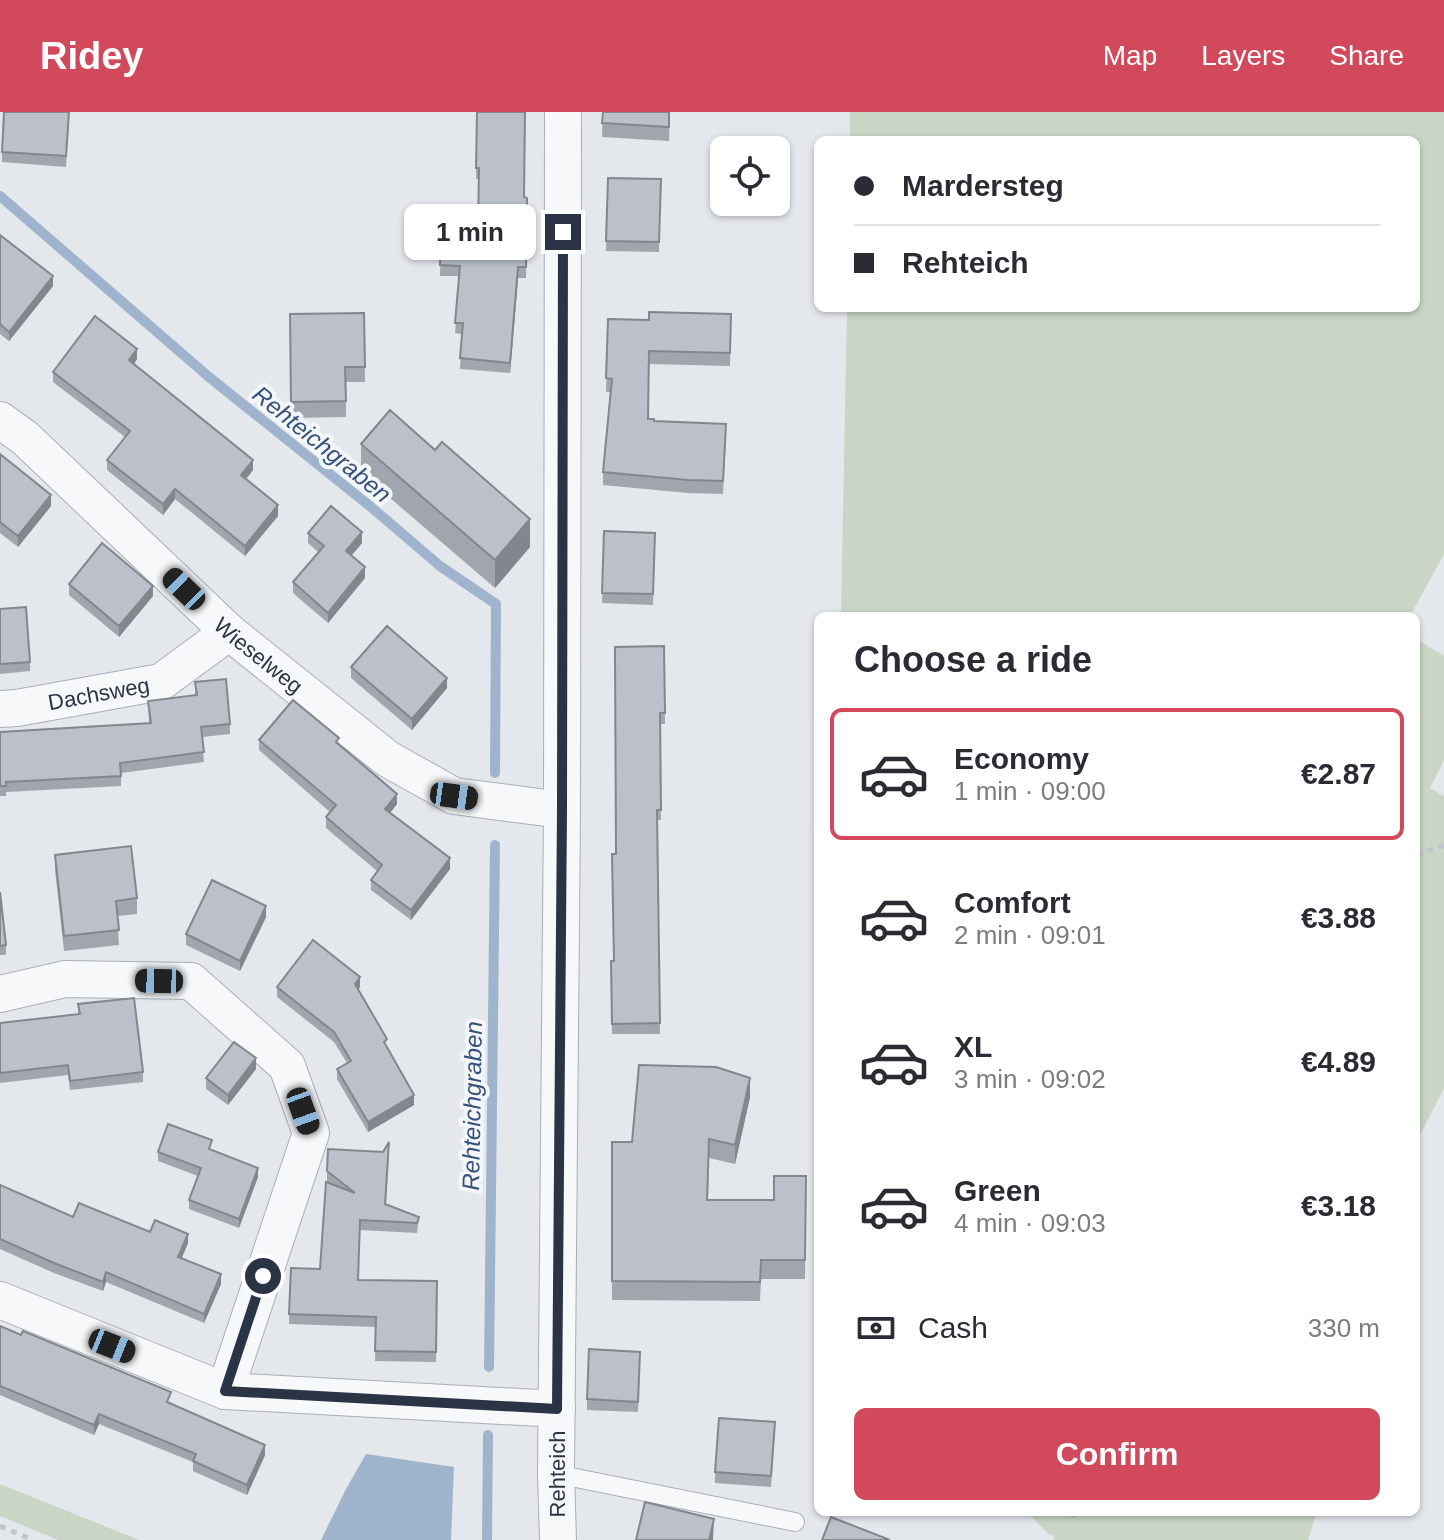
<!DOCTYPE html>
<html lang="en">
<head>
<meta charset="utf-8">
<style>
  body { margin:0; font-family:Helvetica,sans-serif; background:#f7f7f7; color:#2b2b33; height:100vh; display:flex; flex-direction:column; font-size:30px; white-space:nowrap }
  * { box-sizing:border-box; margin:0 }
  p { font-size:26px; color:#7c7c81 }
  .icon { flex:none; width:44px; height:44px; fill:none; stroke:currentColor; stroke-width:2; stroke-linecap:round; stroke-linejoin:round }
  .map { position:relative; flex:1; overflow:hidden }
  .drawer { position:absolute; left:814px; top:500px; width:606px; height:904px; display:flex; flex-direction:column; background:#fff; border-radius:12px; box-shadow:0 2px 6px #0004 }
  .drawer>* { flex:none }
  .hud { position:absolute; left:814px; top:24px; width:606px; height:176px; border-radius:12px; box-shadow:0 2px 6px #0004; display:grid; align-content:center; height:176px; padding:0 40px; background:#fff }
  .fabs { position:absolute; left:710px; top:24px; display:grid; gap:16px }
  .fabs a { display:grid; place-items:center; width:80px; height:80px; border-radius:12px; background:#fff; box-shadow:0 2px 6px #0004; font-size:40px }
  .end { position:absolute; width:36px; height:36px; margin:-18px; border:10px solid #2b3445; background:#fff; box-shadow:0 0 0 4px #fff }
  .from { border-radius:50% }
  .bubble { position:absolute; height:56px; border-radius:12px; background:#fff; box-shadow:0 2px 6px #0004; font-size:26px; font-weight:700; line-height:56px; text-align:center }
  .car { position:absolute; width:24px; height:48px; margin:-24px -12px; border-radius:10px; box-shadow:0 0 6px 2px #0007; background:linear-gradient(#222 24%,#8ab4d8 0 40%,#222 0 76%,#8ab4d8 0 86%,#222 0) }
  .hud b { display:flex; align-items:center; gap:28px; height:76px; font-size:30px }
  .hud b+b { border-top:2px solid #e1e1e2 }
  .hud i { width:20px; height:20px; background:#2b2b33 }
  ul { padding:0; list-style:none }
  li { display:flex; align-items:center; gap:24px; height:132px; margin:0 16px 12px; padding:0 24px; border:4px solid transparent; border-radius:12px }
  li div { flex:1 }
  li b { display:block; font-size:30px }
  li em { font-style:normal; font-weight:700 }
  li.on { border-color:#d1495b }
  li>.icon { width:72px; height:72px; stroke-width:1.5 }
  h2 { padding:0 40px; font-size:36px; line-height:96px }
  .pay { display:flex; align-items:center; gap:20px; height:88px; padding:0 40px; font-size:30px }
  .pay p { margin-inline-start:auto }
  .primary-button { display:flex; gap:16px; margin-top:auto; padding:16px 40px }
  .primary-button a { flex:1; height:92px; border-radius:12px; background:#d1495b; color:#fff; font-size:32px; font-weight:700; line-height:92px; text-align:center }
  header { display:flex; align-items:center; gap:48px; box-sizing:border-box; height:112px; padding:0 40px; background:#d1495b; color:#fff }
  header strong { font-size:38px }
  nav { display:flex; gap:44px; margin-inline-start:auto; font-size:28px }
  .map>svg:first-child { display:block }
</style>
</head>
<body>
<header>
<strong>Ridey</strong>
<nav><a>Map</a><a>Layers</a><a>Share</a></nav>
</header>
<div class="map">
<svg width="1444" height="1428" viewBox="0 0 1444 1428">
  <rect width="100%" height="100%" fill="#e4e7ec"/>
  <g fill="#c9d6c5">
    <path d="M850,0H1444V442L1410,504H841L847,196H1416V28H850Z"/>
    <path d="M1416,527L1444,544V648L1430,676L1444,684V976L1416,1031Z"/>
    <path d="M0,1372L139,1428H58L0,1404Z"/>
    <path d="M1026,1400H1317L1308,1428H1053L1055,1424L1050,1423Z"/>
  </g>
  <path fill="#9fb4cc" d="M366,1342L454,1355L451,1428H321L346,1377Z"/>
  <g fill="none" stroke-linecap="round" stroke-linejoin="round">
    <g stroke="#9fb4cc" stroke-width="10">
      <path d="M0,84L209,265L371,395L440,454L496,492L495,661"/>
      <path d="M489,1255L495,733"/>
      <path d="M487,1428L488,1323"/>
    </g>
    <g stroke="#a9aeb7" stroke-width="20">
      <path id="service" d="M556,1362L795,1410"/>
    </g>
    <g stroke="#a9aeb7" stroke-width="38">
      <g id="minor">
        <path id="s1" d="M0,308L25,326L229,520L388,647L454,684L562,698"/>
        <path id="s2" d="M0,597L17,596L161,570L229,520"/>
        <path d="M0,882L65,867L191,869L287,954L311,1021L225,1279"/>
        <path d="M0,1188L225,1279L557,1297"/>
        <path d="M558,1428L556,1362L562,698L563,0"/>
      </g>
    </g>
    <g stroke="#c2c5cb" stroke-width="5" stroke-dasharray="6 6" stroke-linecap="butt">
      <path d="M1416,743L1444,733"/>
      <path d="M1073,1400L1074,1411"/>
      <path d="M0,1414L33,1428"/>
    </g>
    <use href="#service" stroke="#f7f8fa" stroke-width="18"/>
    <use href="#minor" stroke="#f7f8fa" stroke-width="36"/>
  </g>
  <g fill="#a1a5ae">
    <path d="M477,0L524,85L527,86L526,166H518L510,261L460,257L462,222L455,221L460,164H440L441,116L478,117L479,67H476Z"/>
    <path d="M603,0H670L669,29L602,25Z"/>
    <path d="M69,9L66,55L2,50V40Z"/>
    <path d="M608,66L661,67L659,140L606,139Z"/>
    <path d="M0,123L53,174L9,229L0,222Z"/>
    <path d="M364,201L365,270H346V305L291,306L290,202Z"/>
    <path d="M731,202L730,254L649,252L648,307L654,309L726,325L723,382L688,381L603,373V360L610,280H606L608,207L649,208Z"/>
    <path d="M137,247L134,252L253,358L246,367L278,404L245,444L175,387L163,403L107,358V348L125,325L53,270V260Z"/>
    <path d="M361,332L530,435L495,476L361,361Z"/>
    <path d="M0,342L51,394L18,435L0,421Z"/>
    <path d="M604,419L655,421L653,493L602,491Z"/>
    <path d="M308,421L362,431L351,444L365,466L328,511L293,481V470L318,440L308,431Z"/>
    <path d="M69,472L153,484L119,525L69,483Z"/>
    <path d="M0,497L30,550V559L0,562Z"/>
    <path d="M664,534L665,612H660L661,708H657L660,922H612L611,849H613Z"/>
    <path d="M351,555L447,576L412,618L351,566Z"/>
    <path d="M195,570L230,612V622L202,625L204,650L121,661V674L6,680V684H0V620L149,611L148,589L195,583Z"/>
    <path d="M259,628L339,632L397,692L390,701L450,757L411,808L371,778V768L377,759L326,716V705L330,700L259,638Z"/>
    <path d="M55,743L137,786V802L117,804L119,833L64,839L55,758Z"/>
    <path d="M0,780L6,833V843H0Z"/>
    <path d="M266,805L240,859L186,833V822Z"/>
    <path d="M277,875H360L358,877L414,993L368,1020L337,967V957L347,951L334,930L277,885Z"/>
    <path d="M78,892L143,960V970L70,978L68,963L0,971V911L78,902Z"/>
    <path d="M256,957L228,993L206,977V966Z"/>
    <path d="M750,985L735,1052L709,1046L708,1088H774L806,1064L805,1167H761L760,1189L612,1188V1030H632Z"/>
    <path d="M211,1038L258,1065L239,1116L189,1097V1088L198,1064L158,1049V1040Z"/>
    <path d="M389,1040L386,1092L419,1105L417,1121L360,1118L358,1168L437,1169L436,1250L375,1249L376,1215L289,1212L291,1156L320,1157L329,1071L327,1070V1059Z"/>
    <path d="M0,1073L73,1105L150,1120L188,1131L182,1146L221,1172L204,1211L106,1170L103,1179L54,1161L0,1137Z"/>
    <path d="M0,1214L171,1291L265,1343L247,1383L193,1359V1350L99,1312L94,1323L0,1283Z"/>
    <path d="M640,1250L638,1300L587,1298V1287Z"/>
    <path d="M775,1320L771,1375L715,1371V1360Z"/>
  </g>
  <g fill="#83868d">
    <path d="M518,155V166L510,261V251Z"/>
    <path d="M53,164V174L9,229V220Z"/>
    <path d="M137,237V247L129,259V248Z"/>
    <path d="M253,348V358L241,373V363Z"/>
    <path d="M175,377V387L163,403V392Z"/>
    <path d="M51,383V394L18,435V424Z"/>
    <path d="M278,393V404L245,444V434Z"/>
    <path d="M530,407V435L495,476V448Z"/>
    <path d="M362,420V431L346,450V439Z"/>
    <path d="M365,455V466L328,511V501Z"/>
    <path d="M153,474V484L119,525V514Z"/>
    <path d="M447,566V576L412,618V607Z"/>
    <path d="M397,682V692L385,707V697Z"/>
    <path d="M450,746V757L411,808V798Z"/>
    <path d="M266,794V805L240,859V849Z"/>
    <path d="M360,865V875L355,882V872Z"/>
    <path d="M256,946V957L228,993V983Z"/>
    <path d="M750,966V985L735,1052V1033Z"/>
    <path d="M414,983V993L368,1020V1010Z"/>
    <path d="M258,1056V1065L239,1116V1107Z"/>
    <path d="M188,1122V1131L178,1154V1145Z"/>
    <path d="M106,1160V1170L103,1179V1170Z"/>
    <path d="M221,1162V1172L204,1211V1202Z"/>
    <path d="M99,1302V1312L94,1323V1313Z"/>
    <path d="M265,1333V1343L247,1383V1373Z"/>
    <path d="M714,1407L713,1428H709Z"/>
  </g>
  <g fill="#bbc0ca" stroke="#83868d" stroke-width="2">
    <path d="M4,0H69L66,44L2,40Z"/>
    <path d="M477,0H525L524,85L527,86L526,155H518L510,251L460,246L463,211H455L460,154L440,153L441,116L478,117L479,56H476Z"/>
    <path d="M603,0H669V15L602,11Z"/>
    <path d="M608,66L661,67L659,130L606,129Z"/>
    <path d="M0,123L53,164L9,220L0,212Z"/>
    <path d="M649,200L731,202L730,241L649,239L648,307H654V309L726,312L723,369L688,368L603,360L612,267L606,266L608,207L649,208Z"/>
    <path d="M364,201L365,255H345L346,289L291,290L290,202Z"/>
    <path d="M95,204L137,237L129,248L253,348L241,363L278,393L245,434L175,377L163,392L107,348L130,319L53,260Z"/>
    <path d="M390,298L435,338L442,330L530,407L495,448L361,332Z"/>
    <path d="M0,342L51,383L18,424L0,410Z"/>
    <path d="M331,394L362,420L346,439L365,455L328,501L293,470L324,434L308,421Z"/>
    <path d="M604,419L655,421L653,482L602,481Z"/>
    <path d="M102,431L153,474L119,514L69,472Z"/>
    <path d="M26,495L30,550L0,552V497Z"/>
    <path d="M387,514L447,566L412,607L351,555Z"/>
    <path d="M664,534L665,601H660L661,698H657L660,911L612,912L611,849H614L612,742H616L615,535Z"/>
    <path d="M226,567L230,612L201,615L204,640L120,651L121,664L6,670V674H0V620L151,611L148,589L197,583L195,570Z"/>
    <path d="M293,588L339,626L336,630L397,682L385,697L450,746L411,798L371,768L382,753L326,705L336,693L259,628Z"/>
    <path d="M131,734L137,786L116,789L119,818L64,824L55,743Z"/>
    <path d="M212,768L266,794L240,849L186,822Z"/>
    <path d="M0,780L6,833L0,834Z"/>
    <path d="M313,828L360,865L355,872L387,927L384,930L414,983L368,1010L337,957L351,949L334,920L277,875Z"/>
    <path d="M134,886L143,960L70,969L68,953L0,961V911L80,902L78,892Z"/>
    <path d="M234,930L256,946L228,983L206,966Z"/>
    <path d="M639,953L716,955L750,966L735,1033L709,1027L707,1088H774V1064H806L805,1148H761L760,1170L612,1169V1030H632Z"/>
    <path d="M168,1012L212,1028L209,1037L258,1056L239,1107L189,1088L201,1056L158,1040Z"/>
    <path d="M389,1030L385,1092L419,1105L417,1111L360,1108L358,1168L437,1169L436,1240L375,1239L376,1205L289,1202L291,1156L320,1157L326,1070L355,1081L327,1059L328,1037L383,1040Z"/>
    <path d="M0,1073L73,1105L79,1091L150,1120L155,1108L188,1122L178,1145L221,1162L204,1202L106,1160L103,1170L54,1151L0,1127Z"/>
    <path d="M0,1214L21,1223L23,1219L171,1280L167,1290L265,1333L247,1373L193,1349L196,1342L99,1302L94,1313L0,1274Z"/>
    <path d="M589,1237L640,1240L638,1290L587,1287Z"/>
    <path d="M719,1306L775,1310L771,1364L715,1360Z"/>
    <path d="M645,1390L714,1407L709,1428H636Z"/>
    <path d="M831,1405L890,1428H822Z"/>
  </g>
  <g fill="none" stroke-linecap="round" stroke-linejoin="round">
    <path stroke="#2b3445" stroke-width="10" d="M263,1164L225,1279L557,1297L562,698L563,120"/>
  </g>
  <g text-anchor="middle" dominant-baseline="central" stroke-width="8" stroke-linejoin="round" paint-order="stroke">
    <g font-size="22" fill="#2b3445" stroke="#f4f6f9">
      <text stroke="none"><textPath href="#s1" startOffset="350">Wieselweg</textPath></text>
      <text stroke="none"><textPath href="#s2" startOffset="100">Dachsweg</textPath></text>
      <text transform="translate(557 1362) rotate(-90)">Rehteich</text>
    </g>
    <g font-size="24" font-style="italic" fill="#34527a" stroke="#f4f6f9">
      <text transform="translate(322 332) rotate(39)">Rehteichgraben</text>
      <text transform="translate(472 994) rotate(-89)">Rehteichgraben</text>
    </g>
  </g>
</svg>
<div class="fabs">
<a><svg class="icon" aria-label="locate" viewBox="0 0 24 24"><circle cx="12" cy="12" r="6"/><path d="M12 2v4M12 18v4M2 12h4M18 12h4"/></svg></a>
</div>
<i class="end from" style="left:263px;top:1164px"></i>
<i class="end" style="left:563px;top:120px"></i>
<div class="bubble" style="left:404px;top:92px;width:132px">1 min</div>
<i class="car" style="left:184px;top:477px;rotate:314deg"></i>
<i class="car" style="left:454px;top:684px;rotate:98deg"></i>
<i class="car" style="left:159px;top:869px;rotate:271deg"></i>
<i class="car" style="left:303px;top:999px;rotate:160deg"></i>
<i class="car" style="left:112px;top:1234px;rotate:112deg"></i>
<div class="hud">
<b><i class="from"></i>Mardersteg</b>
<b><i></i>Rehteich</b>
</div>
<section class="drawer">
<h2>Choose a ride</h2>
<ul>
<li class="on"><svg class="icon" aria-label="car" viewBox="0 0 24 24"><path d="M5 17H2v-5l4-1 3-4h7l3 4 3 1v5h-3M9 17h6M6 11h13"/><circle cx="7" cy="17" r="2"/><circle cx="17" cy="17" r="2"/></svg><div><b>Economy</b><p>1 min · 09:00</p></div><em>€2.87</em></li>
<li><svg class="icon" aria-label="car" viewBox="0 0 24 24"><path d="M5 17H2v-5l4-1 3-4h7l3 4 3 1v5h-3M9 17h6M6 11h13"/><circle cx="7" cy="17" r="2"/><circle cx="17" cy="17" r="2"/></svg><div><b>Comfort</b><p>2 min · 09:01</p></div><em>€3.88</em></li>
<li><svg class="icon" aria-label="car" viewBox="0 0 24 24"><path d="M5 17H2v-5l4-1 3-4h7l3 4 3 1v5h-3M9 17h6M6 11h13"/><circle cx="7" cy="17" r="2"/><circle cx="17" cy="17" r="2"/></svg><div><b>XL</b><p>3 min · 09:02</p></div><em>€4.89</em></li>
<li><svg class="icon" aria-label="car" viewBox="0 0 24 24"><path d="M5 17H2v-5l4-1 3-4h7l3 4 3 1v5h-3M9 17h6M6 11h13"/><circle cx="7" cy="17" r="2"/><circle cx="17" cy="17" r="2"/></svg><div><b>Green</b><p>4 min · 09:03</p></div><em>€3.18</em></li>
</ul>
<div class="pay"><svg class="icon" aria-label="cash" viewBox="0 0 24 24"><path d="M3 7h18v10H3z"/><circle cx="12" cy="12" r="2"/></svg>Cash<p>330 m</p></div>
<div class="primary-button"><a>Confirm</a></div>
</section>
</div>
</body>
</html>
